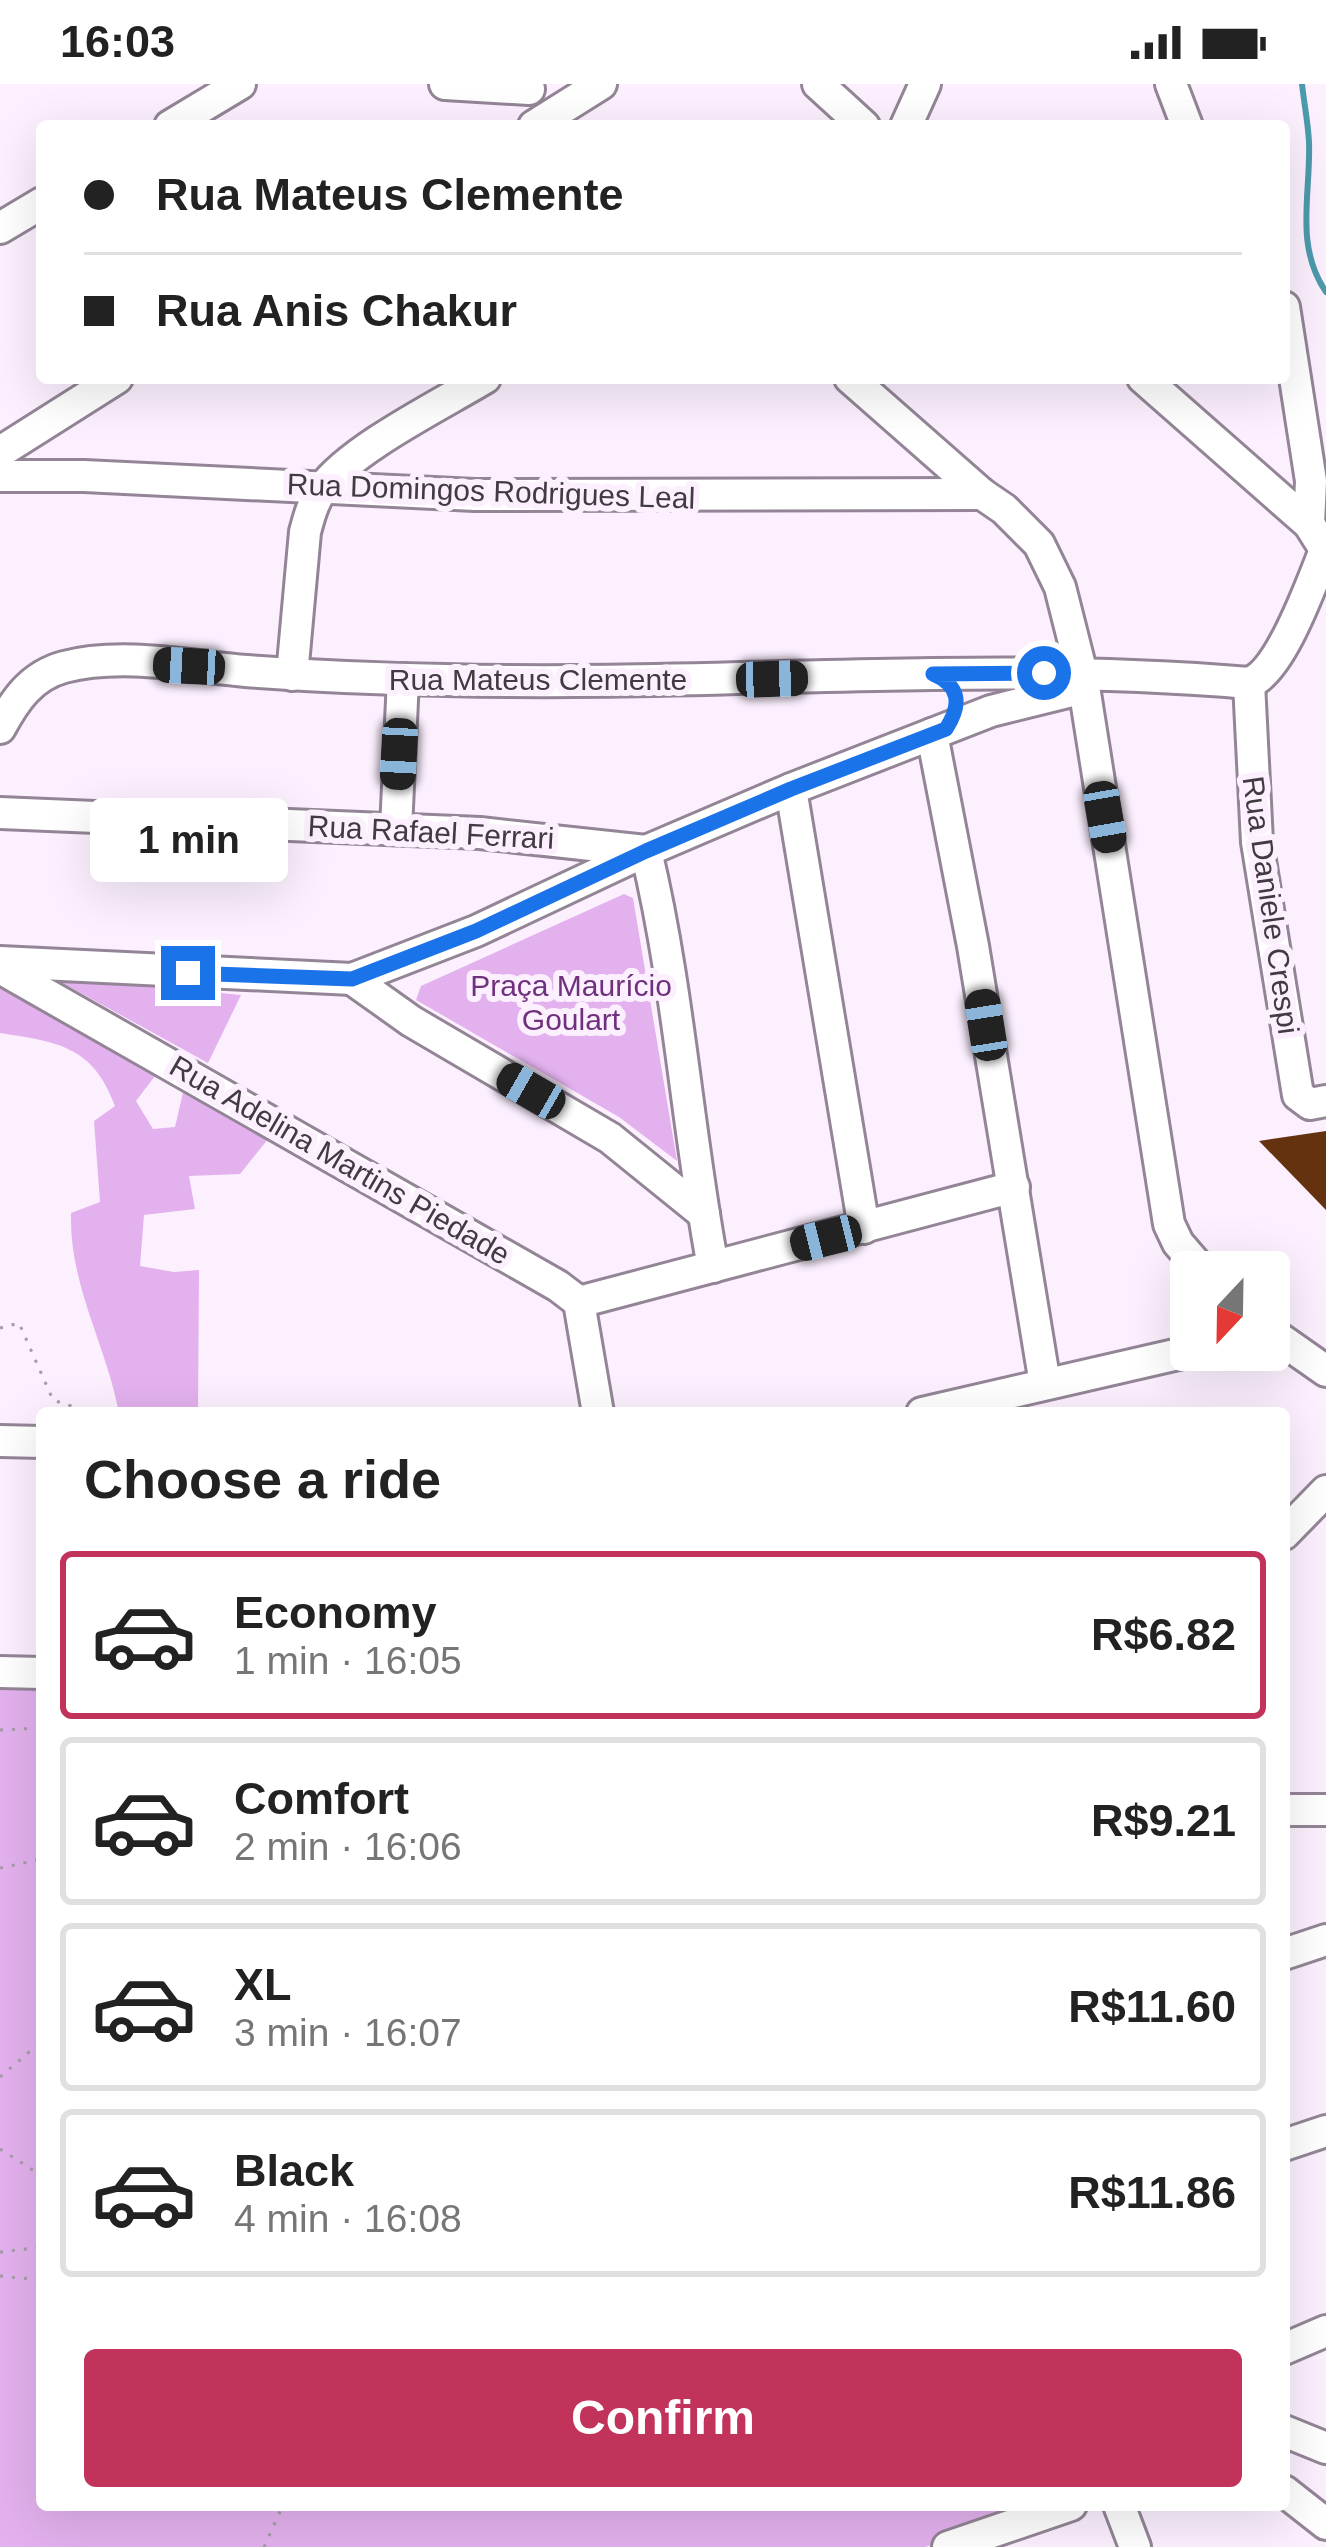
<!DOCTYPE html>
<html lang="en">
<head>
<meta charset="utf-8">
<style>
  body { margin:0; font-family:Arial,sans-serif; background:#f2f2f2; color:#222; height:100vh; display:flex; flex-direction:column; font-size:45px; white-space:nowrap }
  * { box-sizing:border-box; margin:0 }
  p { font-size:39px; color:#767676 }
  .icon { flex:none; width:66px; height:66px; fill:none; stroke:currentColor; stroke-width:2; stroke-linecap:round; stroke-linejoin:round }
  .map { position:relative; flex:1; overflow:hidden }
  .side { position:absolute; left:36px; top:1323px; width:1254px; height:1104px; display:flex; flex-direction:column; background:#fff; border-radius:12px; box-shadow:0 12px 48px #0002 }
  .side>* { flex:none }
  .banner { position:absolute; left:36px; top:36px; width:1254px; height:264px; border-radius:12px; box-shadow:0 12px 48px #0002; display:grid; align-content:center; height:264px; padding:0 48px; background:#fff }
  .needle { width:78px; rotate:202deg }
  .controls { position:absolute; left:1170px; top:1167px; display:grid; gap:24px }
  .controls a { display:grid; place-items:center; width:120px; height:120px; border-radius:12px; background:#fff; box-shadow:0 12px 48px #0002; font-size:60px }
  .end { position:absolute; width:54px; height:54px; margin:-27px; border:15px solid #1a73e8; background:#fff; box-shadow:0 0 0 6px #fff }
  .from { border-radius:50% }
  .bubble { position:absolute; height:84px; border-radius:12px; background:#fff; box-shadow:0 12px 48px #0002; font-size:39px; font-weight:700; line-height:84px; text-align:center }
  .car { position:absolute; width:36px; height:72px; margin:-36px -18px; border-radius:15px; box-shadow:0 0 9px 3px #0007; background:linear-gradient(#222 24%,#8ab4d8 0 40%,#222 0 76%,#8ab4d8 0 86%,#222 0) }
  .banner b { display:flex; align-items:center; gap:42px; height:114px; font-size:45px }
  .banner b+b { border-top:3px solid #e0e0e0 }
  .banner i { width:30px; height:30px; background:#222 }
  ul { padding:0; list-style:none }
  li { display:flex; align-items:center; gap:36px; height:168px; margin:0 24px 18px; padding:0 24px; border:6px solid #e0e0e0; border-radius:12px }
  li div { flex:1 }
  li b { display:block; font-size:45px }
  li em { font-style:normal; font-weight:700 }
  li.selected { border-color:#c2335c }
  li>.icon { width:108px; height:108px; stroke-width:1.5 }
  h2 { padding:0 48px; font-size:54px; line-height:144px }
  .action { display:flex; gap:24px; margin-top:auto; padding:24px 48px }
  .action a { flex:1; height:138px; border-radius:12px; background:#c2335c; color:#fff; font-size:48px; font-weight:700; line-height:138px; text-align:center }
  .status { display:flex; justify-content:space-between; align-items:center; height:84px; padding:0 60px; background:#fff; direction:ltr }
  .status svg { height:33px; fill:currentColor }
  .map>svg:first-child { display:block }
</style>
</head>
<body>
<div class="status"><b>16:03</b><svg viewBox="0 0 49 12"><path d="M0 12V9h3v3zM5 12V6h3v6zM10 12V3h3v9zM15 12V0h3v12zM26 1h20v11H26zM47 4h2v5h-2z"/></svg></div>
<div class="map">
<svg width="1326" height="2463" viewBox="0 0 1326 2463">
  <rect width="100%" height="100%" fill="#fcf0ff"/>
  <g fill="#e3b1ee">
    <path d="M624,810L633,814L677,1077L619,1033L416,916L421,902Z"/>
    <path d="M50,892L241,911L208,979Z"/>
    <path d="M0,905L161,984L136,1017L153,1045L175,1043L184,1004L272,1050L240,1090L189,1092L195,1125L144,1131L140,1182L174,1188L199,1186L198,1329H119C106,1260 69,1201 71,1129L100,1118L94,1037L115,1022C93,962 58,958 0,949Z"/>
    <path d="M0,1602L42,1603V2421H1047L925,2463H0Z"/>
  </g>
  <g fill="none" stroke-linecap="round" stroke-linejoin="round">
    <path stroke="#4c9aac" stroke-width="6" d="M1302,0C1304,19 1308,38 1309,58C1311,110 1294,161 1326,208"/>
  </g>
  <path fill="#64320e" d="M1326,1047V1126L1259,1057Z"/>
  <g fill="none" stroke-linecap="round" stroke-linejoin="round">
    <g stroke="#938596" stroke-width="36">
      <g id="minor">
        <path d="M445,0L529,5"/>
        <path d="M818,0L864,42"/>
        <path d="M1171,0L1187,42"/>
        <path d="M170,42L240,0"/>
        <path d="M534,42L601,0"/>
        <path d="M906,42L925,0"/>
        <path d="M0,144L42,119"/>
        <path d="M1284,223L1311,397L1309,440"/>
        <path d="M850,294L982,410L1004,425L1039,460L1060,503L1082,590L1169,1140L1178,1159L1203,1188"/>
        <path d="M1143,294L1309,440L1326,467"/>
        <path d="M0,368L117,294"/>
        <path d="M0,392H84L475,411L982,410"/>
        <path d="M292,591L305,448C309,433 313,418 322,405C351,365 440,321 485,294"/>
        <path d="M1249,599L1257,758L1298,1011L1310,1020L1326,1017"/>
        <path d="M1249,599C1281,588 1312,498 1325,466"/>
        <path d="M0,644C15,616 31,592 64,583C120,568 189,582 246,587C312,592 379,595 446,596C714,603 982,576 1249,599"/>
        <path d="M932,650L973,862L1045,1300"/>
        <path d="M791,705L864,1144"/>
        <path d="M0,729L480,749L646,767C679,904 687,1045 713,1183"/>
        <path d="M396,745L403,595"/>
        <path d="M0,878L352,895L476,847L646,767L791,705L991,627L1084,604"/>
        <path d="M0,884L558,1202L579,1218L598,1329"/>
        <path d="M352,895L411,937L610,1054L704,1130"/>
        <path d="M579,1218L1014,1103"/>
        <path d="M1269,1247L1326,1287"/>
        <path d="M922,1329L1196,1266"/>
        <path d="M0,1357L42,1358"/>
        <path d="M1284,1450L1326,1407"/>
        <path d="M0,1588L42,1589"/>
        <path d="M1284,1726H1326"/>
        <path d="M1284,1870L1326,1856"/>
        <path d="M1284,2061L1326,2047"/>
        <path d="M1284,2265L1326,2247"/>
        <path d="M1284,2347L1326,2364"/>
        <path d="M1284,2407L1326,2440"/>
        <path d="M1119,2421L1135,2463"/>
        <path d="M948,2463L1071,2421"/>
      </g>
    </g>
    <g stroke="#a49ba7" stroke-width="3" stroke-dasharray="3 9" stroke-linecap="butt">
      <path d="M0,1244L19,1239L53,1316L71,1322L74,1329"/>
      <path d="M0,1646L42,1644"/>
      <path d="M0,1784L42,1775"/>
      <path d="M0,1993L42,1957"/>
      <path d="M0,2065L42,2092"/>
      <path d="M0,2168L42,2163"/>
      <path d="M0,2192L42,2196"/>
      <path d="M264,2463L283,2421"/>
    </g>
    <use href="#minor" stroke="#fff" stroke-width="30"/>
  </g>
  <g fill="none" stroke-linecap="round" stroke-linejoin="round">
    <path stroke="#1a73e8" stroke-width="15" d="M188,889L352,895L476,847L646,767L791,705L946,645C962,620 960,602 933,590L1044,589"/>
  </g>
  <g text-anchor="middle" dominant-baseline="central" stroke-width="12" stroke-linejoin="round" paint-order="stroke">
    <g font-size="30" fill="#403a41" stroke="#fcf0ff">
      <text transform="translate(491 407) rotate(2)">Rua Domingos Rodrigues Leal</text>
      <text x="538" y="595">Rua Mateus Clemente</text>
      <text transform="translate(431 748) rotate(3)">Rua Rafael Ferrari</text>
      <text transform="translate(1271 821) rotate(82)">Rua Daniele Crespi</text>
      <text transform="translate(340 1076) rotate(30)">Rua Adelina Martins Piedade</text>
    </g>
    <g font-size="30" fill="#6f307d" stroke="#fcf0ff">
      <text x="571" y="901">Praça Maurício<tspan x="571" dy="34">Goulart</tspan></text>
    </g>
  </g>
</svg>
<div class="controls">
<a><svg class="needle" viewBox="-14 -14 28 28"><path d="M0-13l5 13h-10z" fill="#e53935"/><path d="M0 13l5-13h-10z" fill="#767676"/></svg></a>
</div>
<i class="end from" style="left:1044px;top:589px"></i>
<i class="end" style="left:188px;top:889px"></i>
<div class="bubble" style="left:90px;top:714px;width:198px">1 min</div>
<i class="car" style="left:189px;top:582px;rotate:273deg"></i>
<i class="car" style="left:772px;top:595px;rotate:88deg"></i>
<i class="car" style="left:399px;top:670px;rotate:183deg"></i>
<i class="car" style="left:1105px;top:733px;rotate:170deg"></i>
<i class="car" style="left:986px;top:941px;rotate:351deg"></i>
<i class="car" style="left:531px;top:1007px;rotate:300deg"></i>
<i class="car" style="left:826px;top:1154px;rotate:256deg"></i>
<div class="banner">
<b><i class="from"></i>Rua Mateus Clemente</b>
<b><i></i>Rua Anis Chakur</b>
</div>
<section class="side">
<h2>Choose a ride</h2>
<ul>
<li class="selected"><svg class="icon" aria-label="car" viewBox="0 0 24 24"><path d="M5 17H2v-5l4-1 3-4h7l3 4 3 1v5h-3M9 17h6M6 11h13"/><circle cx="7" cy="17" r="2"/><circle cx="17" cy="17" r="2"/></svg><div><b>Economy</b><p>1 min · 16:05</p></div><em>R$6.82</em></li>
<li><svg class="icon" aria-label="car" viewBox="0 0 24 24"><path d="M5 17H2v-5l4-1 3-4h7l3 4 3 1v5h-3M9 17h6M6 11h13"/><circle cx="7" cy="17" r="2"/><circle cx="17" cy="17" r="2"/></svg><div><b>Comfort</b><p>2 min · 16:06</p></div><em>R$9.21</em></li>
<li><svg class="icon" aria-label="car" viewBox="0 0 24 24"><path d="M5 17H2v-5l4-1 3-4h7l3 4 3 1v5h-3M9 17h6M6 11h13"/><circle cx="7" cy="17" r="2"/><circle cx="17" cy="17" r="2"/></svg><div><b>XL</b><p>3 min · 16:07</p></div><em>R$11.60</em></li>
<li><svg class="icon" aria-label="car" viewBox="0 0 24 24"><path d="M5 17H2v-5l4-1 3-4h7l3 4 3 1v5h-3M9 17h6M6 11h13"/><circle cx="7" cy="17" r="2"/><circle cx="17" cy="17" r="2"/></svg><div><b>Black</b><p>4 min · 16:08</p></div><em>R$11.86</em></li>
</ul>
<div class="action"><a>Confirm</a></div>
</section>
</div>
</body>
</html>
